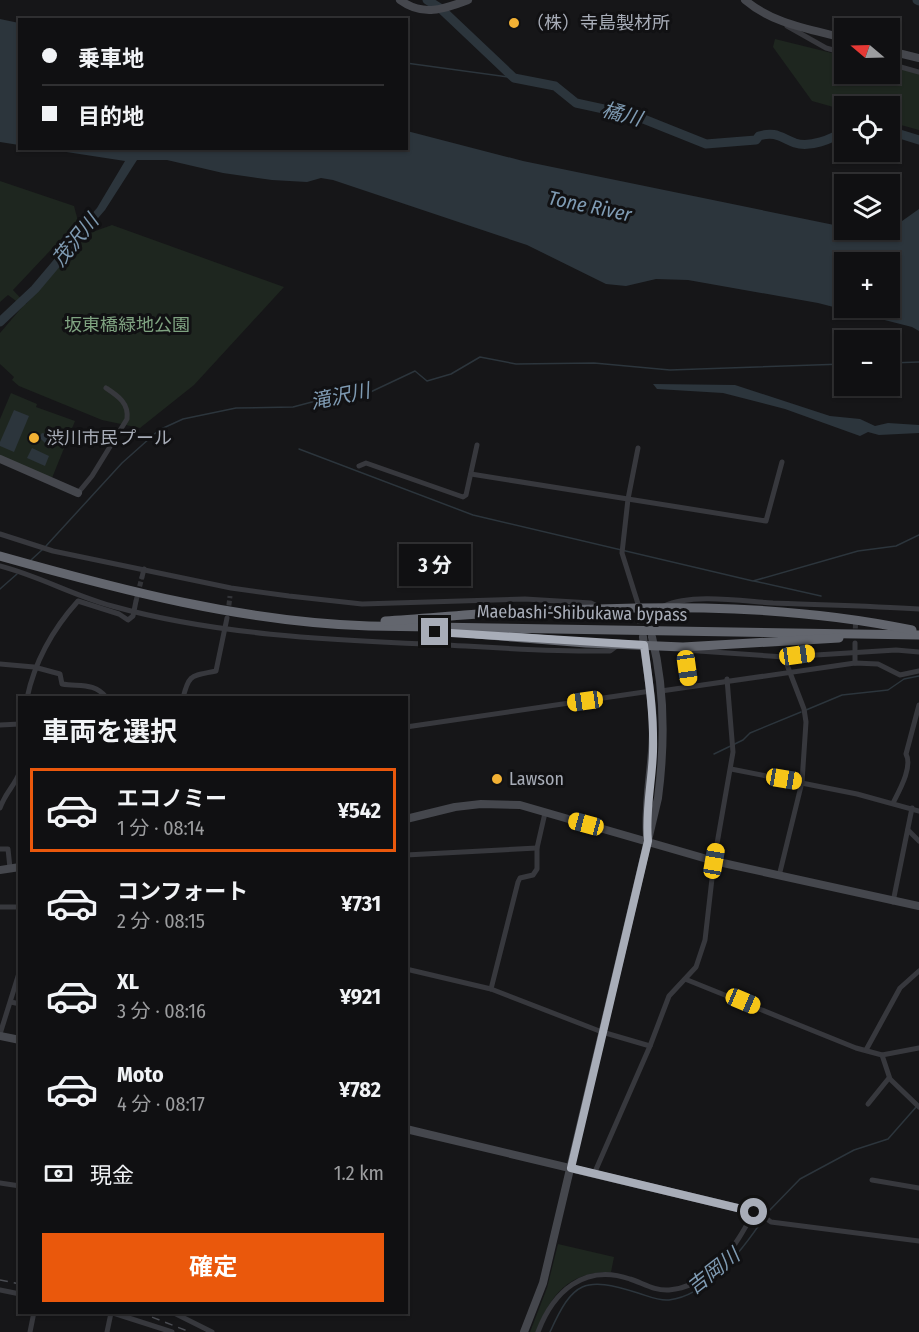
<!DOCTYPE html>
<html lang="ja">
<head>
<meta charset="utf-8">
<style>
  body { margin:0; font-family:"Fira Sans Condensed","Noto Sans JP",sans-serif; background:#19191b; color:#f1f3f6; height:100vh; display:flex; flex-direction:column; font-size:22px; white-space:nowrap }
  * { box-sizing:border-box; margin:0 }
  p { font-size:20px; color:#9c9d9f }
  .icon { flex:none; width:33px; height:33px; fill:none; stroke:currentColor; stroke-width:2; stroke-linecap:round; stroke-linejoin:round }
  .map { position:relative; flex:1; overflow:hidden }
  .details { position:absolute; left:18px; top:696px; width:390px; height:618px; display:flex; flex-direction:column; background:#101012; border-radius:0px; box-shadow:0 2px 4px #0004,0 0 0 2px #303032 }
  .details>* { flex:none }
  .banner { position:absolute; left:18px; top:18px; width:390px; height:132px; border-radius:0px; box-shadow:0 2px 4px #0004,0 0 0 2px #303032; display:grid; align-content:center; height:132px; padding:0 24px; background:#101012 }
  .needle { width:39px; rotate:289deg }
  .buttons { position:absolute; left:834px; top:18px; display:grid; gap:12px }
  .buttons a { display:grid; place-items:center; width:66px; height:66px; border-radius:0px; background:#101012; box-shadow:0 2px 4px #0004,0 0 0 2px #303032; font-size:30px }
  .end { position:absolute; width:27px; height:27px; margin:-14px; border:8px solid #a8adb8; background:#111; box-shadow:0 0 0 3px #111 }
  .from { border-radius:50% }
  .bubble { position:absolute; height:42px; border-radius:0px; background:#101012; box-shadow:0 2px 4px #0004,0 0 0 2px #303032; font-size:20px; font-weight:700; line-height:42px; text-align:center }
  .car { position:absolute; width:18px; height:36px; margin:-18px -9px; border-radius:8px; box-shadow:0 0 4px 2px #0007; background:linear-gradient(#f5c518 24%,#345 0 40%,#f5c518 0 76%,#345 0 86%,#f5c518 0) }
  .banner b { display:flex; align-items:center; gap:21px; height:57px; font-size:22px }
  .banner b+b { border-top:2px solid #303032 }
  .banner i { width:15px; height:15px; background:#f1f3f6 }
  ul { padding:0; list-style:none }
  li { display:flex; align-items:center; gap:18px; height:84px; margin:0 12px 9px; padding:0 12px; border:3px solid transparent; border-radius:0px }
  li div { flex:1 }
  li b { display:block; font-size:22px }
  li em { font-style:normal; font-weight:700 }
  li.on { border-color:#ea580c }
  li>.icon { width:54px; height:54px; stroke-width:1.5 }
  h2 { padding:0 24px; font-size:27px; line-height:72px }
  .pay { display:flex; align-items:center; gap:15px; height:66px; padding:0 24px; font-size:22px }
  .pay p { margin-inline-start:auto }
  .button { display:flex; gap:12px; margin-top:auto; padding:12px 24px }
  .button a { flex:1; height:69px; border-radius:0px; background:#ea580c; color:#fff; font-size:24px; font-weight:700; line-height:69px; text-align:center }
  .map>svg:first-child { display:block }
</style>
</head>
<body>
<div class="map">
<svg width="919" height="1332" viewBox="0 0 919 1332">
  <rect width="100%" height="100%" fill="#161618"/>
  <g fill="#1e261f">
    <path d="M775,39L844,56V74H890V66L919,73V130L890,122V106H844V110L812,101L773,47Z"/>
    <path d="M0,181L74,206L78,221L13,290L26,304L87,234L112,225L284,287L194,385L140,428L102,420L19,386L12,380L14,377L0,364V333L23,306L8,295L0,302Z"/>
    <path d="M11,393L37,404L36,407L75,421L52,478L0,456V419Z"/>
    <path d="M558,1244L614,1257L611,1272C567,1272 551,1295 536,1332H530L547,1288Z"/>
  </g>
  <g fill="#2c353c" fill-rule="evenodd">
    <path d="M0,19L19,23V145L0,142Z"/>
    <path d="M407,131L523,161L844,227V230H890V226H895L919,209V331L912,327L818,303L688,280L656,279L626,286L606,284L527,245L333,180L321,178L307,182L272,180L223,173L167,160H137L105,210L73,247L67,242L97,208L125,161L47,149L406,148ZM890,262V308H844V262Z"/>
    <path d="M653,384L735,385L830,416L860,419L875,426L888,423L919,425V433L879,435L868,432L860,436L785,409L723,393L657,389Z"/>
    <path d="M14,410L29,416L14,452L0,446V442Z"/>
    <path d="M42,433L54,436L55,444L48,446L39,437Z"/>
    <path d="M32,448L49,456L45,466L27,458Z"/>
  </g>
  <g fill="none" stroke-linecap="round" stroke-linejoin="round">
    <g stroke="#2c353c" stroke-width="1.5">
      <path d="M406,63L516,78"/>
      <path d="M890,363L919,362"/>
      <path d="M299,449L473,515L753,581L858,551L896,546L919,535"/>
      <path d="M46,546L122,463L159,430L183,419L236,408L293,407L327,398L362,396L415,371L427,381L451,374L480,357L516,364L594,363L670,370L844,364"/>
      <path d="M31,560L43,549"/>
      <path d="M754,581L821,596"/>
      <path d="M0,589L17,574"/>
      <path d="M806,710L842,695L888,690L904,679L919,676"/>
      <path d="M714,754L743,740L750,733L801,712"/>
      <path d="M766,1214L800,1179L854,1150L888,1139L917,1106"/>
      <path d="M550,1332C573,1281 584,1276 638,1293C648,1296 658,1301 669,1300C709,1295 743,1249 764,1218"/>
    </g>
    <g stroke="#2c353c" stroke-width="9">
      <path d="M427,0L440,8L514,78L555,86L576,103L636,116L706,144L756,140L759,136C775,131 780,137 795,143C810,148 832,139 844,131"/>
      <path d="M917,0L919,1"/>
      <path d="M890,131L919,140"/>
      <path d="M0,322L35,289L78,238"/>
    </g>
    <g stroke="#333438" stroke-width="5" stroke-dasharray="5 2.5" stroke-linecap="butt">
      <path d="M136,601L142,577"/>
      <path d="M228,613L230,596"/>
      <path d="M855,636L856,614"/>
    </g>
    <g stroke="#333438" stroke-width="8" stroke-dasharray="8 4" stroke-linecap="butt">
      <path d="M640,615L643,636"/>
      <path d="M645,615L651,634"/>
    </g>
    <g stroke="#37383d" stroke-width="5">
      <path d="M787,26L826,48L844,53"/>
      <path d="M890,64L919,72"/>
      <path d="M638,448L628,499L622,553L639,607"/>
      <path d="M359,466L366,463L463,497L466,495L477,445"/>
      <path d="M471,474L766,521L782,462"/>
      <path d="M78,493L92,476L127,419C129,403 118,396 106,388"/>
      <path d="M0,534L53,551L231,588L289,596L362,604L525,599L591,603L599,607"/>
      <path d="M0,566C39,576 74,596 112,606C220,636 335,640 446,645C501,648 555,652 610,651L618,645"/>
      <path d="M142,577L144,569"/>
      <path d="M664,606C692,593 742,601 773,603C821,605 870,606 919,609"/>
      <path d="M429,645L430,635"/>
      <path d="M684,650L784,657L896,650L919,652"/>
      <path d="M684,650L689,685"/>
      <path d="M855,663V643"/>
      <path d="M0,664L34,667L60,674L62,684C80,687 94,682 107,698"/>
      <path d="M661,691L855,663L878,664L900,675L919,671"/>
      <path d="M27,698C35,660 52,630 78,601L119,614L128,620L133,616L136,601"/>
      <path d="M183,698C189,673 192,676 216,671L227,618"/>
      <path d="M0,725L20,724"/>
      <path d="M406,727L651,691"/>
      <path d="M731,769L857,794L919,811"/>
      <path d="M893,803C899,791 913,767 906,754L919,705"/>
      <path d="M0,808C6,791 15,786 20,771"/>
      <path d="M908,830L919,841"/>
      <path d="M0,849H8L10,868"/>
      <path d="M406,855L537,848"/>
      <path d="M779,876L802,782L806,722L804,709L784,657"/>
      <path d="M893,902L912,808"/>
      <path d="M0,907H20"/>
      <path d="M406,969L491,989L602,1032L650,1046"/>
      <path d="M685,979L856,1048L882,1055L919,1048"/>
      <path d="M491,989L518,882L520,878L533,875L537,869V848L545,813"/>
      <path d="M11,1002L20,1004"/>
      <path d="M0,1034L20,970"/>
      <path d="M866,1050L900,988L919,971"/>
      <path d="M882,1055L890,1079L919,1107"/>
      <path d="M868,1104L889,1078"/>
      <path d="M594,1174L650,1046L669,996L696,967L705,940L714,861L733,752L727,679"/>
      <path d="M872,1180L919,1188"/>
      <path d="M0,1183L20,1186"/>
      <path d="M759,1213L771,1222L919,1241"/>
      <path d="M0,1290L20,1294"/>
      <path d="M110,1312L172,1332"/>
      <path d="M172,1312L212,1332"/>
      <path d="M30,1332L34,1312"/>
      <path d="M107,1332L111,1313"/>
      <path d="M538,1332C553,1292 584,1263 630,1279C643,1283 654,1291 669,1290C713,1286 735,1246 754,1212"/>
    </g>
    <g stroke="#45474d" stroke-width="8">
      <path d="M400,0C423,17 444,9 468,0"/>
      <path d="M745,0C773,24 810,29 844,38"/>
      <path d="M890,51L919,58"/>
      <path d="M0,459L78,493"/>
      <path d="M643,637C646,668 653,698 653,729C653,765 644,802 647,836"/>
      <path d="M406,819L455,807L481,804L520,805L714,861L919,906"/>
      <path d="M0,870L20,867"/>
      <path d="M0,1036L20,1040"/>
      <path d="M406,1129L759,1213"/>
      <path d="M524,1332L543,1283L658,798C665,744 665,689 652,637"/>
    </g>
    <g stroke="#63666e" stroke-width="9">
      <path d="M0,556C121,590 243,622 369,626L919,635"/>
      <path d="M385,621C421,619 458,615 494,613C634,606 774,601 912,630"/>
      <path d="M476,634L586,643L683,647L839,638"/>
    </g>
    <g stroke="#4a4c52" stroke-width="1.5" stroke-dasharray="8 6" stroke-linecap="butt">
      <path d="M0,1280L20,1284"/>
      <path d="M139,1312L190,1332"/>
    </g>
  </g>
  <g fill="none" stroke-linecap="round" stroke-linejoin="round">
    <path stroke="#a8adb8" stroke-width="8" d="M435,632L644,645C649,681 654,715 653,752C652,782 645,811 648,841L571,1168L754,1212"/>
  </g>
  <g fill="#f2b134" stroke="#111113" stroke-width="2">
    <circle cx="514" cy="23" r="6"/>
    <circle cx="34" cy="438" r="6"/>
    <circle cx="497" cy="779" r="6"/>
  </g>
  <g text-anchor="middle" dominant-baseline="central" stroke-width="6" stroke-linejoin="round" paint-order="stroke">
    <g font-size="18" fill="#a8adb8" stroke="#111113" text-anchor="start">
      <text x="526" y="23">（株）寺島製材所</text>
      <text x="46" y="438">渋川市民プール</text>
      <text x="509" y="779">Lawson</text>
    </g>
    <g font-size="18" fill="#7fa381" stroke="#111113">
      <text x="127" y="325">坂東橋緑地公園</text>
    </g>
    <g font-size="18" fill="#a8adb8" stroke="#111113">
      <text transform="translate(582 613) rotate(1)">Maebashi-Shibukawa bypass</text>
    </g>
    <g font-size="20" font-style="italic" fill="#7f9bb3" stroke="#111113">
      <text transform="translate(622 114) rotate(15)">橘川</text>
      <text transform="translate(590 206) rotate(12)">Tone River</text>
      <text transform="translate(75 240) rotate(-51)">茂沢川</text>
      <text transform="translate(340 396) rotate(-12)">滝沢川</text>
      <text transform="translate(713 1271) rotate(-38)">吉岡川</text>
    </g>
  </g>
</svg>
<div class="buttons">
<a><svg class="needle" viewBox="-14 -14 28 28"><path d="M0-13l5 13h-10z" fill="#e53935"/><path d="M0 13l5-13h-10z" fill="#9c9d9f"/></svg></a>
<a><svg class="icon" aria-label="locate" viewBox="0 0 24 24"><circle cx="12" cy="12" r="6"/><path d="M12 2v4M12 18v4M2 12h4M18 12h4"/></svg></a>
<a><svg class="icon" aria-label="layers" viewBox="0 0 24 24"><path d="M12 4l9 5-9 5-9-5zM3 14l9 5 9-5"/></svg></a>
<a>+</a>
<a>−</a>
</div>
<i class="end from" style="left:754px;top:1212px"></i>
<i class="end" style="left:435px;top:632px"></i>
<div class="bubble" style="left:399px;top:544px;width:72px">3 分</div>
<i class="car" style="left:797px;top:655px;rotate:82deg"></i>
<i class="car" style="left:687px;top:668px;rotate:172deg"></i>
<i class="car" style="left:585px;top:701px;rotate:262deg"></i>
<i class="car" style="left:784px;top:779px;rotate:100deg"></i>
<i class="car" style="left:586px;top:824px;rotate:285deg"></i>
<i class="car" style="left:714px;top:861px;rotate:10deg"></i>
<i class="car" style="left:743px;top:1001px;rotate:113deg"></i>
<div class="banner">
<b><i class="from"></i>乗車地</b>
<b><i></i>目的地</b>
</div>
<section class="details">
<h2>車両を選択</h2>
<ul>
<li class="on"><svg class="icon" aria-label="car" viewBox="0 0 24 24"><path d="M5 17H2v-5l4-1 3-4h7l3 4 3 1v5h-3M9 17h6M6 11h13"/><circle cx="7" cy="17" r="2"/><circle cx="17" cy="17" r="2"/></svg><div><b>エコノミー</b><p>1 分 · 08:14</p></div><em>¥542</em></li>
<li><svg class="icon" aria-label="car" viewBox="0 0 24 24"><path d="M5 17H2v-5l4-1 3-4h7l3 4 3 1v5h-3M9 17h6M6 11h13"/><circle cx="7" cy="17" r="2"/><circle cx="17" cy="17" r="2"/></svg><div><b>コンフォート</b><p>2 分 · 08:15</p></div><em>¥731</em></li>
<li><svg class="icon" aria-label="car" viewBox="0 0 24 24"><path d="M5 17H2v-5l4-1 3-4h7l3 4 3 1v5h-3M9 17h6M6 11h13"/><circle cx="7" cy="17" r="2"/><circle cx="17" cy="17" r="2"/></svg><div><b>XL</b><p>3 分 · 08:16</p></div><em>¥921</em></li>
<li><svg class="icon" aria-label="car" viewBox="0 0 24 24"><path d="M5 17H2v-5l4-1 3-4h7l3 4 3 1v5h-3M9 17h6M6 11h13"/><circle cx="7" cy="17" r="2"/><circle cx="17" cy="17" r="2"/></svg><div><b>Moto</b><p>4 分 · 08:17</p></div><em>¥782</em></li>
</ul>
<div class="pay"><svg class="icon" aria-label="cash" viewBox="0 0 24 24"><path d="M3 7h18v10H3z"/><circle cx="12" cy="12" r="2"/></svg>現金<p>1.2 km</p></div>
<div class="button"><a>確定</a></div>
</section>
</div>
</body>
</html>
